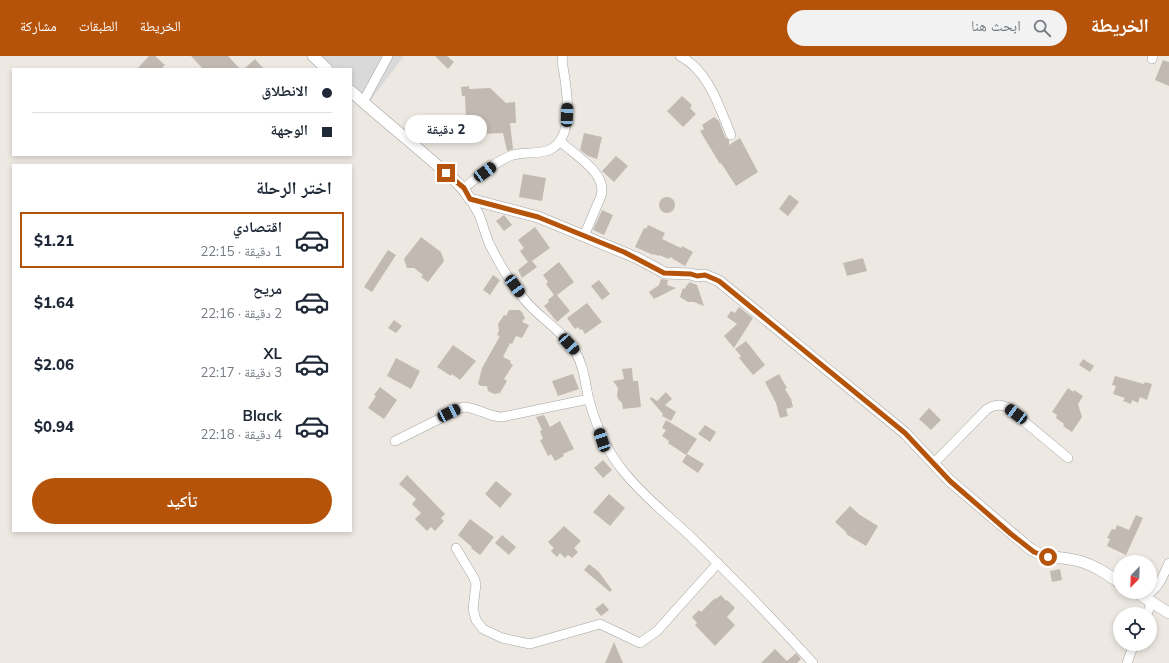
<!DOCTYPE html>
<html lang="ar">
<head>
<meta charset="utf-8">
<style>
  body { margin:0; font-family:Mulish,"Noto Naskh Arabic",sans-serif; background:#f2f2f3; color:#1f2937; direction:rtl; height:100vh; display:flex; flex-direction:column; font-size:15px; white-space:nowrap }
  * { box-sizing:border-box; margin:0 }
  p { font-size:13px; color:#747a83 }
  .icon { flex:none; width:22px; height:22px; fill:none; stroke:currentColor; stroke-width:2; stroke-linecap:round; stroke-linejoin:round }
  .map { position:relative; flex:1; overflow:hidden; direction:ltr }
  .details { position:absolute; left:12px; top:108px; width:340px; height:368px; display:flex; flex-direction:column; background:#fff; border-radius:0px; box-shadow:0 2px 6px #0003; direction:rtl }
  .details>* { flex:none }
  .hud { position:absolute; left:12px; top:12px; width:340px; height:88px; border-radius:0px; box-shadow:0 2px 6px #0003; direction:rtl; display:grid; align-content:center; height:88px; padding:0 20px; background:#fff }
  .needle { width:26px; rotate:203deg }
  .controls { position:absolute; left:1113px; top:499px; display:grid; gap:8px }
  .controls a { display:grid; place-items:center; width:44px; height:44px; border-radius:50%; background:#fff; box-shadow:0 2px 6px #0003; font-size:20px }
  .end { position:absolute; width:18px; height:18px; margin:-9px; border:5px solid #b45309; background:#fff; box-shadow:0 0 0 2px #fff }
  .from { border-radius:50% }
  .bubble { position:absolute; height:28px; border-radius:14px; background:#fff; box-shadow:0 2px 6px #0003; font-size:13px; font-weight:800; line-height:28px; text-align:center; direction:rtl }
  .car { position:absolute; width:12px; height:24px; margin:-12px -6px; border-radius:5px; box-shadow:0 0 3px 1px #0007; background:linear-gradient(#222 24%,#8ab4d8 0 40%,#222 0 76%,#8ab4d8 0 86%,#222 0) }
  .hud b { display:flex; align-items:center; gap:14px; height:38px; font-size:15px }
  .hud b+b { border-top:1px solid #e0e1e3 }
  .hud i { width:10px; height:10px; background:#1f2937 }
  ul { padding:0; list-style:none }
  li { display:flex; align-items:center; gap:12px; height:56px; margin:0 8px 6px; padding:0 12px; border:2px solid transparent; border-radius:0px }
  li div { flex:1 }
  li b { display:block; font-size:15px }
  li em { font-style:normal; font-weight:800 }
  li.selected { border-color:#b45309 }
  li>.icon { width:36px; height:36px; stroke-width:1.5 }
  h2 { padding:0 20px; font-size:18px; line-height:48px }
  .cta { display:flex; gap:8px; margin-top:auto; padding:8px 20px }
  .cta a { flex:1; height:46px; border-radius:24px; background:#b45309; color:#fff; font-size:16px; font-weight:800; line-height:46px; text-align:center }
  header { display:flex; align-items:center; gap:24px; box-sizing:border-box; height:56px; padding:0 20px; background:#b45309; color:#fff }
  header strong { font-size:19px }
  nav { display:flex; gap:22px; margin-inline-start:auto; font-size:14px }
  .search { width:280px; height:36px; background:#f2f2f3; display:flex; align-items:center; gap:10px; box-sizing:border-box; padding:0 14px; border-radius:22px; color:#747a83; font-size:15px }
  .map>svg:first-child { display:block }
</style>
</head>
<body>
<header>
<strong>الخريطة</strong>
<div class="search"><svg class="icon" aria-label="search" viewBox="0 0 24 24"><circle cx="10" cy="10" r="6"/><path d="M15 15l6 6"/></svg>ابحث هنا</div>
<nav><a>الخريطة</a><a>الطبقات</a><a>مشاركة</a></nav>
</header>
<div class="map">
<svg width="1169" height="607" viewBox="0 0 1169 607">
  <rect width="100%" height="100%" fill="#ede9e2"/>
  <path fill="#dad9d9" d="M306,0H404L364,53L351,42V13H320Z"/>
  <g fill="#c2b9b2">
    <path d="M149,0H155L165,9L161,13H137Z"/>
    <path d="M191,0H228L240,13H203Z"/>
    <path d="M435,0H447L454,6L448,13Z"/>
    <path d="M255,3L264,13H244Z"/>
    <path d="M1163,4L1169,6V30L1155,24Z"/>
    <path d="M469,30V33L490,32L506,47L515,46L516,67H510L513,93L507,95L503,77L479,78L478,65L466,66L465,40H462L461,31Z"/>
    <path d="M682,40L692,49L690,52L696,58L683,71L667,55Z"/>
    <path d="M714,61L719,65L725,81L729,84V89L740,82L758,116L736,130L721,107L720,108L700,75L704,73L702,69Z"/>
    <path d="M584,77L602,81L597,103L588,100L580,94Z"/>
    <path d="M616,100L628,110L614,126L602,115Z"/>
    <path d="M523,118L546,122L542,145L519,141Z"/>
    <path d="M789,139H790L799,146L788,160L779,153Z"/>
    <circle cx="667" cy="149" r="8"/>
    <path d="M602,154L613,159L604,179L593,174Z"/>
    <path d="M504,159L512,169L504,175L496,165Z"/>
    <path d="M648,169L665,177L662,183L681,192L682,190L693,196L685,210L670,201L669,203L659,199V200L653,198V199L635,191L644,172L646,173Z"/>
    <path d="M535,171L550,192L532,205L537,211L522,222L518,214L528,206L520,195L524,192L518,184Z"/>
    <path d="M421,181L441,196L444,205L428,226L421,221L423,219L414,212H407L404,203Z"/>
    <path d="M388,194L396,199L372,236L364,231Z"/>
    <path d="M863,202L867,215L847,220L843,207Z"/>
    <path d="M559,206L574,226L557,239L570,255L557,266L544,250L549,246L548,244L554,239L546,228L548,226L543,219Z"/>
    <path d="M493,219L500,224L490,239L483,234Z"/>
    <path d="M661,223L668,224L667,229L676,232L654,243L649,236L659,229Z"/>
    <path d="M599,224L610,238L602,244L591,230Z"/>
    <path d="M689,226L697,229L704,250L694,246H688L680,241L683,232L685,233L687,228L688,229Z"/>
    <path d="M587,247L602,266L585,278L582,273L580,274L578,271L575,273L567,262Z"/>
    <path d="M739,251L753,262L734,292L724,280L737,268L727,261L731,255L735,257Z"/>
    <path d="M509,254H519L522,256L525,262L522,266L529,269L522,282L516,280L512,288L510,287L503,301L511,305L510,307L513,309L504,323L507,325L500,337L494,338L488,335L487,330H481L478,328L482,312L500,280L497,279L499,274L498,268L504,259L506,260Z"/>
    <path d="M394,264L402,270L396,277L388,272Z"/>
    <path d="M746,285L765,309L753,319L739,302L741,300L735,293Z"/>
    <path d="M453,289L476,305L460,324L452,318L451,320L437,311Z"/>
    <path d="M396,302L420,315L411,333L387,320Z"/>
    <path d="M1083,303L1094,310L1090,316L1079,309Z"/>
    <path d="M632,312L633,325H638L641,351L623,353L622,347L618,343L617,340L618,332L613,325L624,323L622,313Z"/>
    <path d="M573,318L579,333L558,340L552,325Z"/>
    <path d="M779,318L787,332L785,333L791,343L793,351L786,353L788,360L780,362L776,347L765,326Z"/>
    <path d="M1115,320L1144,328L1145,326L1152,328L1147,344L1140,341L1138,347L1132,344L1131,348L1123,345L1125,342L1113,338L1116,330L1112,329Z"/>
    <path d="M380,331L397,344L384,363L368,352L376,340L374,339Z"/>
    <path d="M1068,332L1073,336L1074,334L1083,340L1078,348L1082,361L1072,376L1063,370L1064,368L1056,362L1057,359L1052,356Z"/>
    <path d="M666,336L672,343L665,349L676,356L671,365L662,360L663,358L650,343L651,341L657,345Z"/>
    <path d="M929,352L941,364L931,374L919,363Z"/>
    <path d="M544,359L550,371L560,365L574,393L563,398L564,400L555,405L551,398L548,400L540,384L543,383L540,375L542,374L536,361Z"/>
    <path d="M666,364L697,383L686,399L668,387L669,385L662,380L666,374L662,372Z"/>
    <path d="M705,369L716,376L710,386L698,378Z"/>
    <path d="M687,398L704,408L698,417L682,406Z"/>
    <path d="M603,404L612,414L603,422L594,412Z"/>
    <path d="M407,419L445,458L441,462L444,465L435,475L431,471L427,475L415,463L421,457L412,448L416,443L399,428Z"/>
    <path d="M496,425L512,438L500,452L485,438Z"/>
    <path d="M609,438L625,452L610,470L593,456Z"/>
    <path d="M850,450L860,459L878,470L866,490L846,478L847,477L835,466Z"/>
    <path d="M1136,459L1143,462L1126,499L1107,490L1110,483L1107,482L1112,473L1115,474L1117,469L1129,474Z"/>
    <path d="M470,463L494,481L480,499L471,492L472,491L458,479Z"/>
    <path d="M564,470L581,485L574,492L578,496L572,502L568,499L565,502L560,497L557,501L551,495L554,492L548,486Z"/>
    <path d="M502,479L516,491L509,499L495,487Z"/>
    <path d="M589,508L599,516L612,534L610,536L584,514Z"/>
    <path d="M1060,513L1062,524L1052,526L1050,515Z"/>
    <path d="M721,539L726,545L727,544L735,552L727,561L735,569L715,590L695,569L697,567L692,561L699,554L701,556L715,542L716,543Z"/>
    <path d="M603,547L609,554L601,560L595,553Z"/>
    <path d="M614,586L623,607H605Z"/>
    <path d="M775,593L787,605L796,597L801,603L797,607H761Z"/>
  </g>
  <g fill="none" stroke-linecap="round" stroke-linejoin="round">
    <g stroke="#a3a3a3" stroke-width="10">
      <g id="minor">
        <path d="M680,0C709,15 719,51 731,79"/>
        <path d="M1152,3L1153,0"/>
        <path d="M363,46L388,0"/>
        <path d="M560,85C574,99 608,117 601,140L584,180"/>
        <path d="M464,132C478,121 493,107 510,100C522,95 537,99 549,94C577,82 566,28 562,5L563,0"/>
        <path d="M470,143C473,148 476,153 479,159C483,168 485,178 489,187C498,206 511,227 524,243C539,262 562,274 575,295C584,310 585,327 589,344C597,372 606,394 624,416C644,441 669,460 691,481C733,522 774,564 813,607"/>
        <path d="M395,385L463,351C477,351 488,361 502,361L589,343"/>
        <path d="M933,408L987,353L993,350L1000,349L1007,351L1068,402"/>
        <path d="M456,492L474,522L476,528L473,553L476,564L483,573L502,582L530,588L600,568L640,587L657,575L718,507"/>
        <path d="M1143,541C1159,533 1162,522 1169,507"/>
        <path d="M1147,558L1152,546"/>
        <path d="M1127,607L1134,588"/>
      </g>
    </g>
    <g stroke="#a3a3a3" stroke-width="12">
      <g id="tertiary">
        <path d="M313,0L327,13"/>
        <path d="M351,35C379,61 409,84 438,110C450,120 462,129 470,143L538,161L637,202L665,217L691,218L697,220L705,219L719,225L905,377L950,425L1029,492C1044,503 1061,500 1079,505C1094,509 1107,518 1120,527"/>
        <path d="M1136,536L1169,557"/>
      </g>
    </g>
    <use href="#minor" stroke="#fff" stroke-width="9"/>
    <use href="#tertiary" stroke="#fff" stroke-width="11"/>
  </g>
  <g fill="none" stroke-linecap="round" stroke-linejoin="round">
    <path stroke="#b45309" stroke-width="5" d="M446,117L464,132L470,143L538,161L624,196L664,217L691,218L697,220L705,219L719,225L905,377L950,425L1011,478L1034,496L1048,501"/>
  </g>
</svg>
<div class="controls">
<a><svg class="needle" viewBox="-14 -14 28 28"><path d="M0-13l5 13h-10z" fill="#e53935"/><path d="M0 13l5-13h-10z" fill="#747a83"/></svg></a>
<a><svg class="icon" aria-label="locate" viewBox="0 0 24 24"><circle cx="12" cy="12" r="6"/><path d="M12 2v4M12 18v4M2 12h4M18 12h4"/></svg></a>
</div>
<i class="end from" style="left:1048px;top:501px"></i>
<i class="end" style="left:446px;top:117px"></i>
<div class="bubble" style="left:405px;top:59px;width:82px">2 دقيقة</div>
<i class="car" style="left:567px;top:59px;rotate:2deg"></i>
<i class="car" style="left:485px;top:116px;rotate:54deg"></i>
<i class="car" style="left:515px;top:230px;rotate:144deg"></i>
<i class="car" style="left:569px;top:288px;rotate:138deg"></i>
<i class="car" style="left:449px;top:357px;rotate:64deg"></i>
<i class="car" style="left:1016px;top:358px;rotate:307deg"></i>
<i class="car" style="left:602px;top:384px;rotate:342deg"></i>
<div class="hud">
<b><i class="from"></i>الانطلاق</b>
<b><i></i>الوجهة</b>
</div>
<section class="details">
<h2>اختر الرحلة</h2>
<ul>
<li class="selected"><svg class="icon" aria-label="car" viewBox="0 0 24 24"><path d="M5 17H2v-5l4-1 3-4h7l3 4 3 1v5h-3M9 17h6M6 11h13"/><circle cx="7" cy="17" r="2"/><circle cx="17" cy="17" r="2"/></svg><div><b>اقتصادي</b><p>1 دقيقة · 22:15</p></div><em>$1.21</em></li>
<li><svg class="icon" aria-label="car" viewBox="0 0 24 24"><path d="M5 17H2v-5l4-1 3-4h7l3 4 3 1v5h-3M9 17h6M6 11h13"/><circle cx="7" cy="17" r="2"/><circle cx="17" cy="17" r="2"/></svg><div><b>مريح</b><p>2 دقيقة · 22:16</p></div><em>$1.64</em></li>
<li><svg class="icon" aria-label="car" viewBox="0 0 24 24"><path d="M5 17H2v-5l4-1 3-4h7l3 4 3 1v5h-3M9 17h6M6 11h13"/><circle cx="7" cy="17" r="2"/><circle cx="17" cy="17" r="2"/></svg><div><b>XL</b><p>3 دقيقة · 22:17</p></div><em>$2.06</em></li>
<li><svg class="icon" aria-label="car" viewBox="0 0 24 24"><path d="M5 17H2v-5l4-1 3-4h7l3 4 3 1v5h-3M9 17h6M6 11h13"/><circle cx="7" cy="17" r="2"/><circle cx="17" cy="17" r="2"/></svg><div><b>Black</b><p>4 دقيقة · 22:18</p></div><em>$0.94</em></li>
</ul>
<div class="cta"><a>تأكيد</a></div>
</section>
</div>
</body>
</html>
